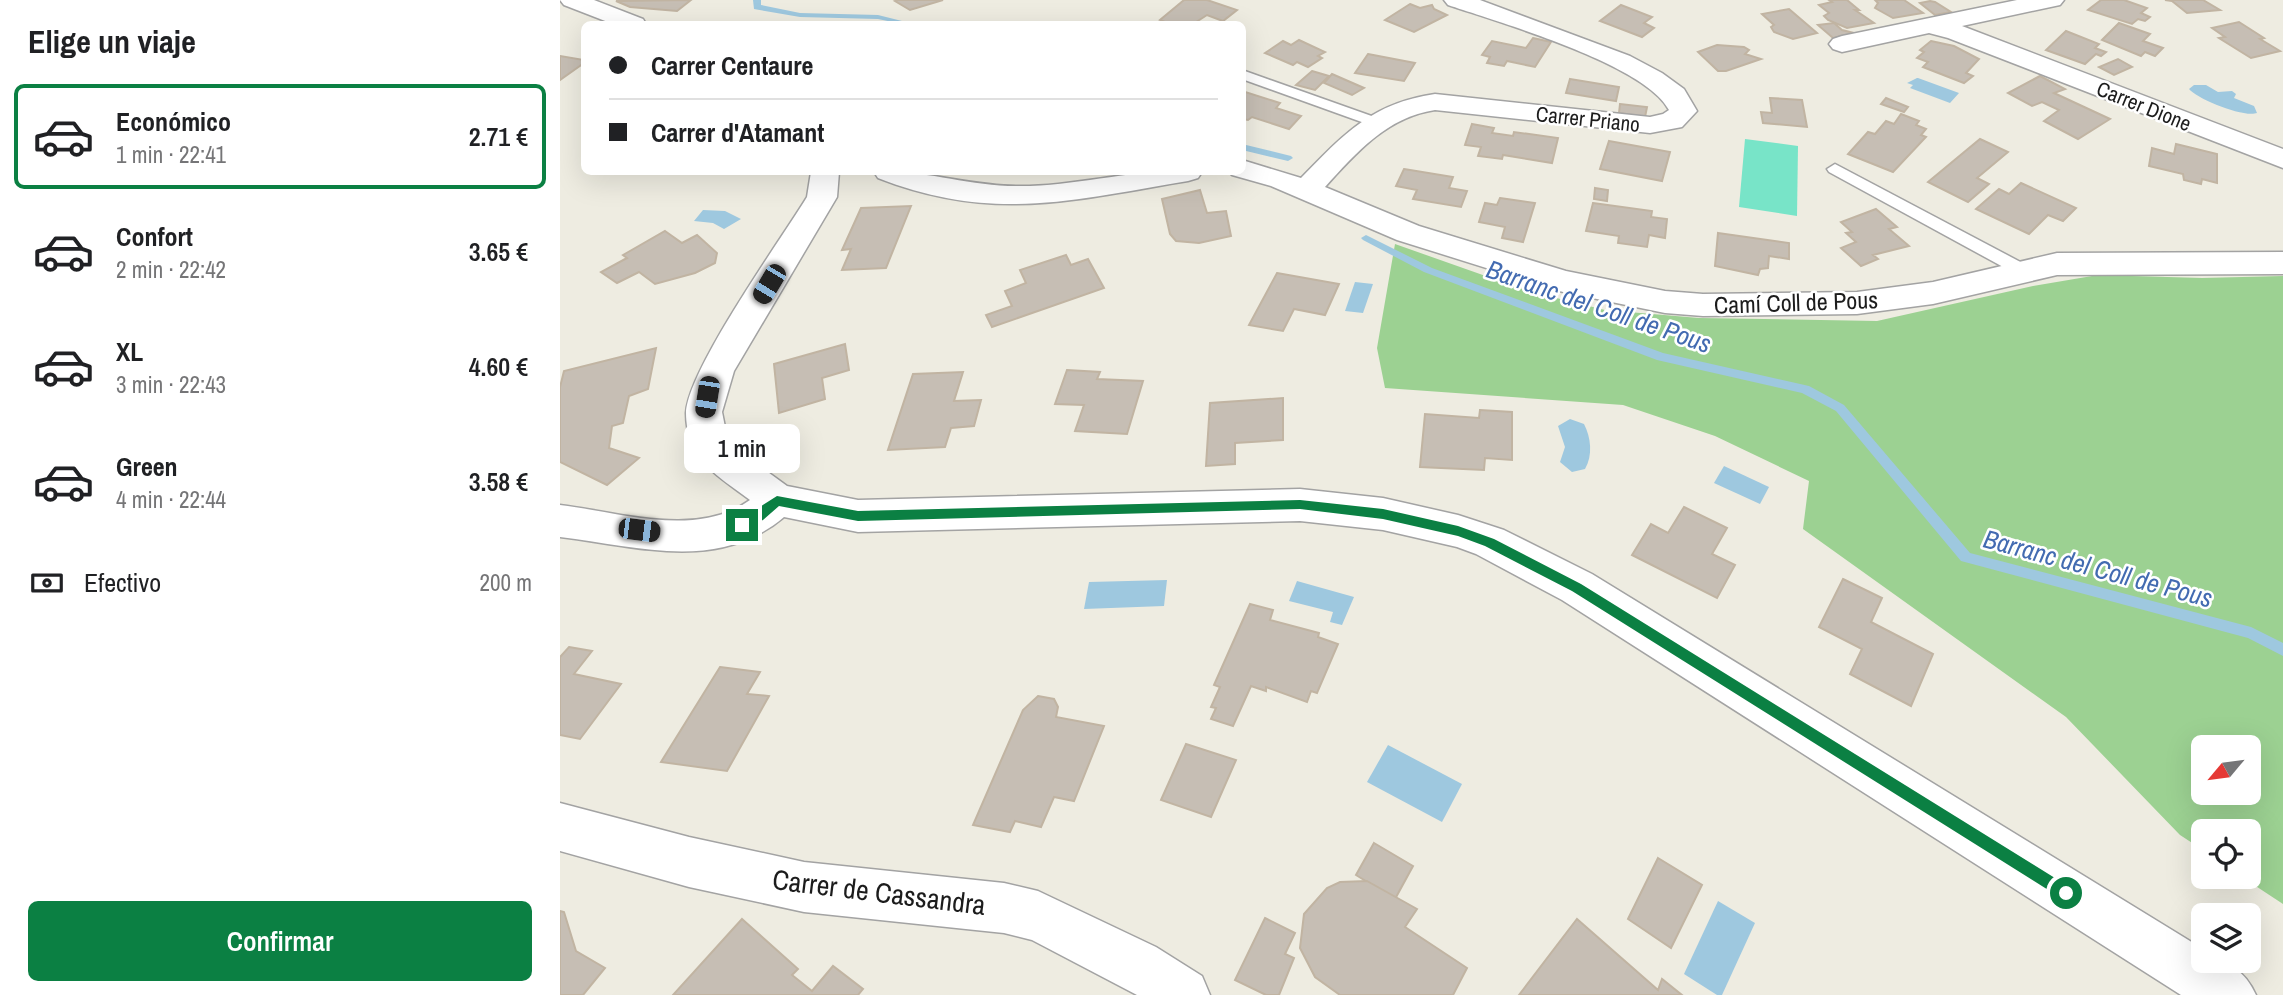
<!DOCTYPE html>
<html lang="es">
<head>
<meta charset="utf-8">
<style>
  body { margin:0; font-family:"Archivo Narrow",sans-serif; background:#f6f6f6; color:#202124; height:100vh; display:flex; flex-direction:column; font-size:26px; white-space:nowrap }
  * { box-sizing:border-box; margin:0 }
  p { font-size:23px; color:#757577 }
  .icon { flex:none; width:38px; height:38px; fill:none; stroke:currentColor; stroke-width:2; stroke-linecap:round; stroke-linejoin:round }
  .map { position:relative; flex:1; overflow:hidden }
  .details { display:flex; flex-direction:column; background:#fff; width:560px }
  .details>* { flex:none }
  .banner { position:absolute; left:21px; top:21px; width:665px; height:154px; border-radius:10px; box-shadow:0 7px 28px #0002; display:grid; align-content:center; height:154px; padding:0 28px; background:#fff }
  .needle { width:46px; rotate:241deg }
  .controls { position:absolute; left:1631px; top:735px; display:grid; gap:14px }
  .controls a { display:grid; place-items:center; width:70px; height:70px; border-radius:10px; background:#fff; box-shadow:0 7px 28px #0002; font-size:35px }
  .end { position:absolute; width:32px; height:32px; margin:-16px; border:9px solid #0b8043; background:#fff; box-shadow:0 0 0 4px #fff }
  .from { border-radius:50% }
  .bubble { position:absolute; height:49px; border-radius:10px; background:#fff; box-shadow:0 7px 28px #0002; font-size:23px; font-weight:600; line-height:49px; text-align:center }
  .car { position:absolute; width:21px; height:42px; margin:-21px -10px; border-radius:9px; box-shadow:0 0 5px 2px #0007; background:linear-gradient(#222 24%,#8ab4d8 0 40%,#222 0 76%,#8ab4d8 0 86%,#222 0) }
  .banner b { display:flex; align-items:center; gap:24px; height:66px; font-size:26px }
  .banner b+b { border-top:2px solid #e0e0e0 }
  .banner i { width:18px; height:18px; background:#202124 }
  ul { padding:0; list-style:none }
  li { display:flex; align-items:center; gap:21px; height:105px; margin:0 14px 10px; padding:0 14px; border:4px solid transparent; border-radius:10px }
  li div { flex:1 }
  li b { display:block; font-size:26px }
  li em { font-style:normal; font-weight:600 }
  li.active { border-color:#0b8043 }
  li>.icon { width:63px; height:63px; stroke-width:1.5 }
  h2 { padding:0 28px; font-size:32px; line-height:84px }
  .pay { display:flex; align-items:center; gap:18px; height:77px; padding:0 28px; font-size:26px }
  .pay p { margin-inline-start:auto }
  .primary-button { display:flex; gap:14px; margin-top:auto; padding:14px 28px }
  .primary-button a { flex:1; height:80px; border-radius:10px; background:#0b8043; color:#fff; font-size:28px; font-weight:600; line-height:80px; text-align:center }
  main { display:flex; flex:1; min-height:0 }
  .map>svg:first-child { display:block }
</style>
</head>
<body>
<main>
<section class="details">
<h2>Elige un viaje</h2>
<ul>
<li class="active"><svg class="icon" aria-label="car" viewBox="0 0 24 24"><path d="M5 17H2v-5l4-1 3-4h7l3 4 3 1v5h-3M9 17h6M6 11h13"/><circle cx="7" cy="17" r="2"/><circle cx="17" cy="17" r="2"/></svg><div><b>Económico</b><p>1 min · 22:41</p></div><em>2.71 €</em></li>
<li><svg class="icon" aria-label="car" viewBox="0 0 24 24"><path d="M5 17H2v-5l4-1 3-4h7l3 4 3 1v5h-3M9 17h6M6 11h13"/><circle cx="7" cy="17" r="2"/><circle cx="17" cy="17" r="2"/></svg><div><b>Confort</b><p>2 min · 22:42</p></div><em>3.65 €</em></li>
<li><svg class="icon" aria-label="car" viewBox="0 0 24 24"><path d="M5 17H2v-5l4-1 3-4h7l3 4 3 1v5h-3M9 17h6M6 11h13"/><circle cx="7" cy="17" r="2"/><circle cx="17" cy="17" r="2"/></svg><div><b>XL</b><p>3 min · 22:43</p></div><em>4.60 €</em></li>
<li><svg class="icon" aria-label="car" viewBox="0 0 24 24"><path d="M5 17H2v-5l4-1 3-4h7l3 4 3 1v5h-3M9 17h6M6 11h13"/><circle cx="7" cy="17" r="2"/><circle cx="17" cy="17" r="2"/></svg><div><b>Green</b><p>4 min · 22:44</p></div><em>3.58 €</em></li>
</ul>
<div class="pay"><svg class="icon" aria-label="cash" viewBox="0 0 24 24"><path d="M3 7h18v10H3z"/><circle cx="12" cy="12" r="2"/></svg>Efectivo<p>200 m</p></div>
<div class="primary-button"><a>Confirmar</a></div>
</section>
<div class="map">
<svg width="1723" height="995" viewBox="0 0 1723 995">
  <rect width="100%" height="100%" fill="#eeece1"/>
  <path fill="#9cd192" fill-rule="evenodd" d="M835,244L968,291L1045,310L1139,318L1317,321L1473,286L1538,275L1642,278L1723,276V904L1682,877H1689V831H1643V850L1620,835L1506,717L1243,529L1249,481L1155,436L1063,405L825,388L817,348ZM1643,747H1689V793H1643Z"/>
  <path fill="#78e4c8" d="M1185,139L1238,146L1237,216L1179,207Z"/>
  <g fill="#9ec8df">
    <path d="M1357,78H1358L1399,93L1390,103L1350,88L1353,85L1347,83Z"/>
    <path d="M1634,85H1646L1658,92L1672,91L1676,94L1674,98L1694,106L1697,113C1684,118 1637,99 1629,89Z"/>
    <path d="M143,210L165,211L181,219L164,229L153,223L134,221Z"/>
    <path d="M795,282L813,284L803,313L785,311Z"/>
    <path d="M1010,419L1024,424C1031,437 1033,456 1025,469L1012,472L1000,462L1005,447L998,426Z"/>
    <path d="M1164,466L1209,487L1200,504L1154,483Z"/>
    <path d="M607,580L604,606L524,609L529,582Z"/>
    <path d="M737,581L794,597L782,625L770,622L773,612L729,601Z"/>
    <path d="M828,745L902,784L882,822L807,782Z"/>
    <path d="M1158,901L1195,923L1162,995H1157L1124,974Z"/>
  </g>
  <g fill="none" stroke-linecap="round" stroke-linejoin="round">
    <g fill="#9ec8df" fill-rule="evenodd">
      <path d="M193,0H201V5L240,13L318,15L354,24H342L318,19L240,17L194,9Z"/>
      <path d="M682,144L731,156L733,158L728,161L682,150Z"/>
      <path d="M806,235L872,268L1103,353L1249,386L1284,405L1410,553L1691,627L1723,643V656L1688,638L1401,561L1276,411L1242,393L1097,360L864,272L803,240L801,238Z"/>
    </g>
  </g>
  <g fill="#c6beb4" stroke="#c1b4a2" stroke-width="2">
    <path d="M131,0L117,11L70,7L56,1Z"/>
    <path d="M338,0H383L350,10L335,1Z"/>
    <path d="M624,0H647L677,10L663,21L647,15L633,24H610L600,20Z"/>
    <path d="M1269,0H1287L1299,10H1295L1314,23L1287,28L1268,20L1264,16L1269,13L1259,5L1272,2Z"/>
    <path d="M1315,0H1344L1363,13L1333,18L1315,8L1318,3Z"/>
    <path d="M1541,0H1564L1587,8L1581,13L1590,17L1585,21L1578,19L1572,24L1528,10Z"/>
    <path d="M1605,0H1643L1660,10L1627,13L1612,1Z"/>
    <path d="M1370,1L1375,2L1391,12L1375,15L1360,3Z"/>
    <path d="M850,4L860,8L872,5L874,9L887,15L854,32L825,20Z"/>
    <path d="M1061,5L1092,17L1084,23L1094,28L1082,37L1040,21Z"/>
    <path d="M1229,9L1257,33L1233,39L1214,32L1211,27L1214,25L1202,14Z"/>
    <path d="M1679,22L1704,38L1700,39L1720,51L1691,58L1659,38L1665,37L1652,28Z"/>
    <path d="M1274,23L1282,30L1294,33L1273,38L1258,25Z"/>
    <path d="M1559,23L1590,34L1583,41L1603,48L1595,56L1585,52L1581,56L1542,40Z"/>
    <path d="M1506,31L1539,44L1535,48L1546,52L1541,56L1536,54L1525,64L1486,50Z"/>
    <path d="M973,38L991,42L975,67L947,61L944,66L927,63L930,57L922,55L932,41L966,48Z"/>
    <path d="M739,40L765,52L758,56L762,58L748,67L737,62L733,65L705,53L723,41L731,45Z"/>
    <path d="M1371,41L1394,46L1419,59L1406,73L1413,76L1404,83L1363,67L1368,62L1357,58L1364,52L1360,50Z"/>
    <path d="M1157,45L1184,47L1189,50L1185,54L1201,59L1166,71H1158L1138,52Z"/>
    <path d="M808,54L855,63L844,81L795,73Z"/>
    <path d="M0,56L24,60V63L0,80Z"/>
    <path d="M1558,59L1572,67L1554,75L1539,67Z"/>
    <path d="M752,71L769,76L755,90L736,85Z"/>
    <path d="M772,74L804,88L792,95L764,83Z"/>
    <path d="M1480,76L1505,89L1494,93L1550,119L1518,139L1484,121L1499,110L1482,102L1472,106L1448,93Z"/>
    <path d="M1010,79L1059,87L1056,101L1006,93Z"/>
    <path d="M682,91L720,103L716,108L741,116L729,129L692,117L688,120L682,119Z"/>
    <path d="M1210,98L1242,100L1247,127L1203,123L1201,112L1212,113Z"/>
    <path d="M1326,98L1348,107L1344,112L1321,104Z"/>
    <path d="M1060,104L1087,107L1085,117L1059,113Z"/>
    <path d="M1341,114L1359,121L1356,125L1366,129L1361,135L1366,137L1333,172L1288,154L1308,132L1315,134L1326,121L1334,124Z"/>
    <path d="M912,124L934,128L932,133L953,136L954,132L998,138L992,163L943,155L942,159L918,156L921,147L905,145Z"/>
    <path d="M1420,139L1448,152L1417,178L1429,184L1408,202L1368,182Z"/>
    <path d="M1049,141L1110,152L1102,181L1040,169Z"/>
    <path d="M1616,144L1657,154V183L1642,179L1641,184L1624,180L1623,174L1589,166L1592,148L1614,154Z"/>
    <path d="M844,169L893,177L889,188L907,191L901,207L853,199L857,190L836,186Z"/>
    <path d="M1461,183L1516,208L1503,221L1488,215L1469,234L1416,209L1439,189L1449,194Z"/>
    <path d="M1035,188L1048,190L1047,201L1034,199Z"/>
    <path d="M640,190L647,213L666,211L671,236L639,243L616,241L610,234L602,199Z"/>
    <path d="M940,198L975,203L963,242L942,238L945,227L919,222L925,203L937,205Z"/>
    <path d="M1033,203L1092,211L1091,217L1107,219L1105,238L1089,235L1087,247L1058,243L1059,236L1026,231Z"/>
    <path d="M351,206L326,268L282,270L291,249L282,250L301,208Z"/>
    <path d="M1316,209L1337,227L1329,229L1349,246L1313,255L1318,259L1301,266L1281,248L1296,242L1286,233L1292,232L1281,222Z"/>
    <path d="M105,231L122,243L137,235L157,253L155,263L135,273L95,284L79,272L57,283L41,272L67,258L63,255Z"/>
    <path d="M1158,233L1229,243V259L1209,256L1208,268L1200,269L1198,275L1155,266Z"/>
    <path d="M506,255L511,265L528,259L544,288L432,327L426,315L452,306L445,291L466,283L460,270Z"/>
    <path d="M717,273L779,284L765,315L734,309L723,331L689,325Z"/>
    <path d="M285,344L289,370L262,378L265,399L219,413L214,364Z"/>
    <path d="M96,348L88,389L69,396L63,423L52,426L49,448L79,458L47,485L0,462V387L4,371Z"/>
    <path d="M507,370L540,372L537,379L583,381L567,434L515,431L524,405L495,404Z"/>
    <path d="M403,372L394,401L421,400L414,426L391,428L385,447L328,450L353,374Z"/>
    <path d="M723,398V440L675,443V464L646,466L650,403Z"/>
    <path d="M920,410L952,412V460L925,458L924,470L860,467L865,414L919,418Z"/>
    <path d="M1124,507L1167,528L1152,554L1175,565L1157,598L1072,555L1091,524L1108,533Z"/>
    <path d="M1283,579L1322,598L1311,622L1373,654L1351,706L1290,674L1302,649L1259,627Z"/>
    <path d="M690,604L713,610L710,620L759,633L758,637L778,644L757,693L751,691L747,702L706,687V691L691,686L673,726L651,719L656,708L651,707L660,687L654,685Z"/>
    <path d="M9,647L32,651L14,674L61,684L20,739L0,735V657Z"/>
    <path d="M160,667L200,672L187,694L209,696L167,771L101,762Z"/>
    <path d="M478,696L494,699L498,707L496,717L544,726L514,801L494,797L481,827L455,821L450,832L413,825L463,710Z"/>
    <path d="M626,744L676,760L651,817L601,800Z"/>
    <path d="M814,843L853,866L835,899L796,875Z"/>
    <path d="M1098,858L1142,885L1111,948L1068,919Z"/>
    <path d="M807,881L857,909L845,927L907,968L893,995H780L755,977L740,948L744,914L767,888L780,882Z"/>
    <path d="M0,911L4,912L16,951L45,968L23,995H0Z"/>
    <path d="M705,918L735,933L725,954L734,958L719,995H706L675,980Z"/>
    <path d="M182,919L238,969L232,975L252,991L273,966L303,989L298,995H113Z"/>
    <path d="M1017,919L1098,990L1102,979L1122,995H959Z"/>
  </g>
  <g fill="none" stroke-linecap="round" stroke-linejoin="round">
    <g stroke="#a3a3a3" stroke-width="3">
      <g id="service">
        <path d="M682,70L820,119L822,122L820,125H810L682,79Z"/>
        <path d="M1275,164L1468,266L1471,270L1462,276L1456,274L1269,172L1267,169Z"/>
      </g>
    </g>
    <g stroke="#a3a3a3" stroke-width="3">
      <g id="minor">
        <path d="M0,0H34L83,19L86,24H53L4,5Z"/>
        <path d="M884,0H920L1070,56L1102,73L1124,89L1137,111L1122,127L1090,133L875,110C827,117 796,153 765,187L859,226L1006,271L1105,291L1143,294L1297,292L1373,282L1497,253L1723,252V274L1497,275L1373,304L1297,314L1143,316L1105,313L1003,292L837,240L711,186L672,175L669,172H682V160L741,178C784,134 812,103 875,94L1090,117L1103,114L1109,110C1085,64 938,22 888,5Z"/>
        <path d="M1457,0H1504L1500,5L1402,26L1723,149V168L1388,38L1369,33L1282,52L1273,49L1269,44L1273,39L1282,36Z"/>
        <path d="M251,172H279L277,197L174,371L162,412L167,437L176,449L227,486L298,500L740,489L823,498L898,515L944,530L1032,574L1643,949V961C1670,961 1685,971 1696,995H1621L1002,600L916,554L897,547L823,530L740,521L298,532L224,517C158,573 77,546 0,537V505C60,512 136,539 190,500C169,484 143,469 132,445C128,437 126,422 126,413C128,369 220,241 247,197Z"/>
        <path d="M314,172C358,168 408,186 456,186C519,187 580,166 642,172L638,178L628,181C513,200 433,223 318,178Z"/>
        <path d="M0,803L129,837L244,862L444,883L478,891L596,947L642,976L650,995H577L472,940L444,933L244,912L129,887L0,851Z"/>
      </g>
    </g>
    <use href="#service" fill="#fff" fill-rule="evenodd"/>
    <use href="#minor" fill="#fff" fill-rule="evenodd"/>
  </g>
  <path fill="#0b8043" d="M217,496L298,511L740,500L823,509L898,526L934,539L1021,584L1511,888L1513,893L1511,898H1501L1012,591L925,546L898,536L823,519L740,509L298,521L219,506L203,520L182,530L178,528V521Z"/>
  <g text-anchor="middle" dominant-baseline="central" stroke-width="5" stroke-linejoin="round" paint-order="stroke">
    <g font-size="21" fill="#1c1c1c" stroke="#fff">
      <text transform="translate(1584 106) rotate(22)">Carrer Dione</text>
      <text transform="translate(1028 119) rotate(6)">Carrer Priano</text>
    </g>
    <g font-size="24" fill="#1c1c1c" stroke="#fff">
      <text transform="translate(1236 302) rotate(-2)">Camí Coll de Pous</text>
    </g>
    <g font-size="26" font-style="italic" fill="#436bb1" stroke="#fff">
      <text transform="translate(1039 306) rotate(19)">Barranc del Coll de Pous</text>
      <text transform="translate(1538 568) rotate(15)">Barranc del Coll de Pous</text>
    </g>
    <g font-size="28" fill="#1c1c1c" stroke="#fff">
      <text transform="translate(319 892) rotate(7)">Carrer de Cassandra</text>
    </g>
  </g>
</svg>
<div class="controls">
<a><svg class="needle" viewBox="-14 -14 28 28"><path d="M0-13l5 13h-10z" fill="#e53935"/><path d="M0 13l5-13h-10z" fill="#757577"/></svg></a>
<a><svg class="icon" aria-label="locate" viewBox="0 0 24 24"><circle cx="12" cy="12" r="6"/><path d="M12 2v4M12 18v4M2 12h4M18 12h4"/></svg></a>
<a><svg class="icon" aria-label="layers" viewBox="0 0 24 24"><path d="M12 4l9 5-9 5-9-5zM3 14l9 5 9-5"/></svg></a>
</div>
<i class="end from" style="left:1506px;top:893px"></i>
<i class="end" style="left:182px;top:525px"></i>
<div class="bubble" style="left:124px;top:424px;width:116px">1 min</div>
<i class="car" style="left:209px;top:284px;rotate:211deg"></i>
<i class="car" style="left:147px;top:397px;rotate:189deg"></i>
<i class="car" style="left:79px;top:530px;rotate:97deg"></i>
<div class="banner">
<b><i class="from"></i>Carrer Centaure</b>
<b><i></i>Carrer d'Atamant</b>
</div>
</div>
</main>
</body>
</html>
